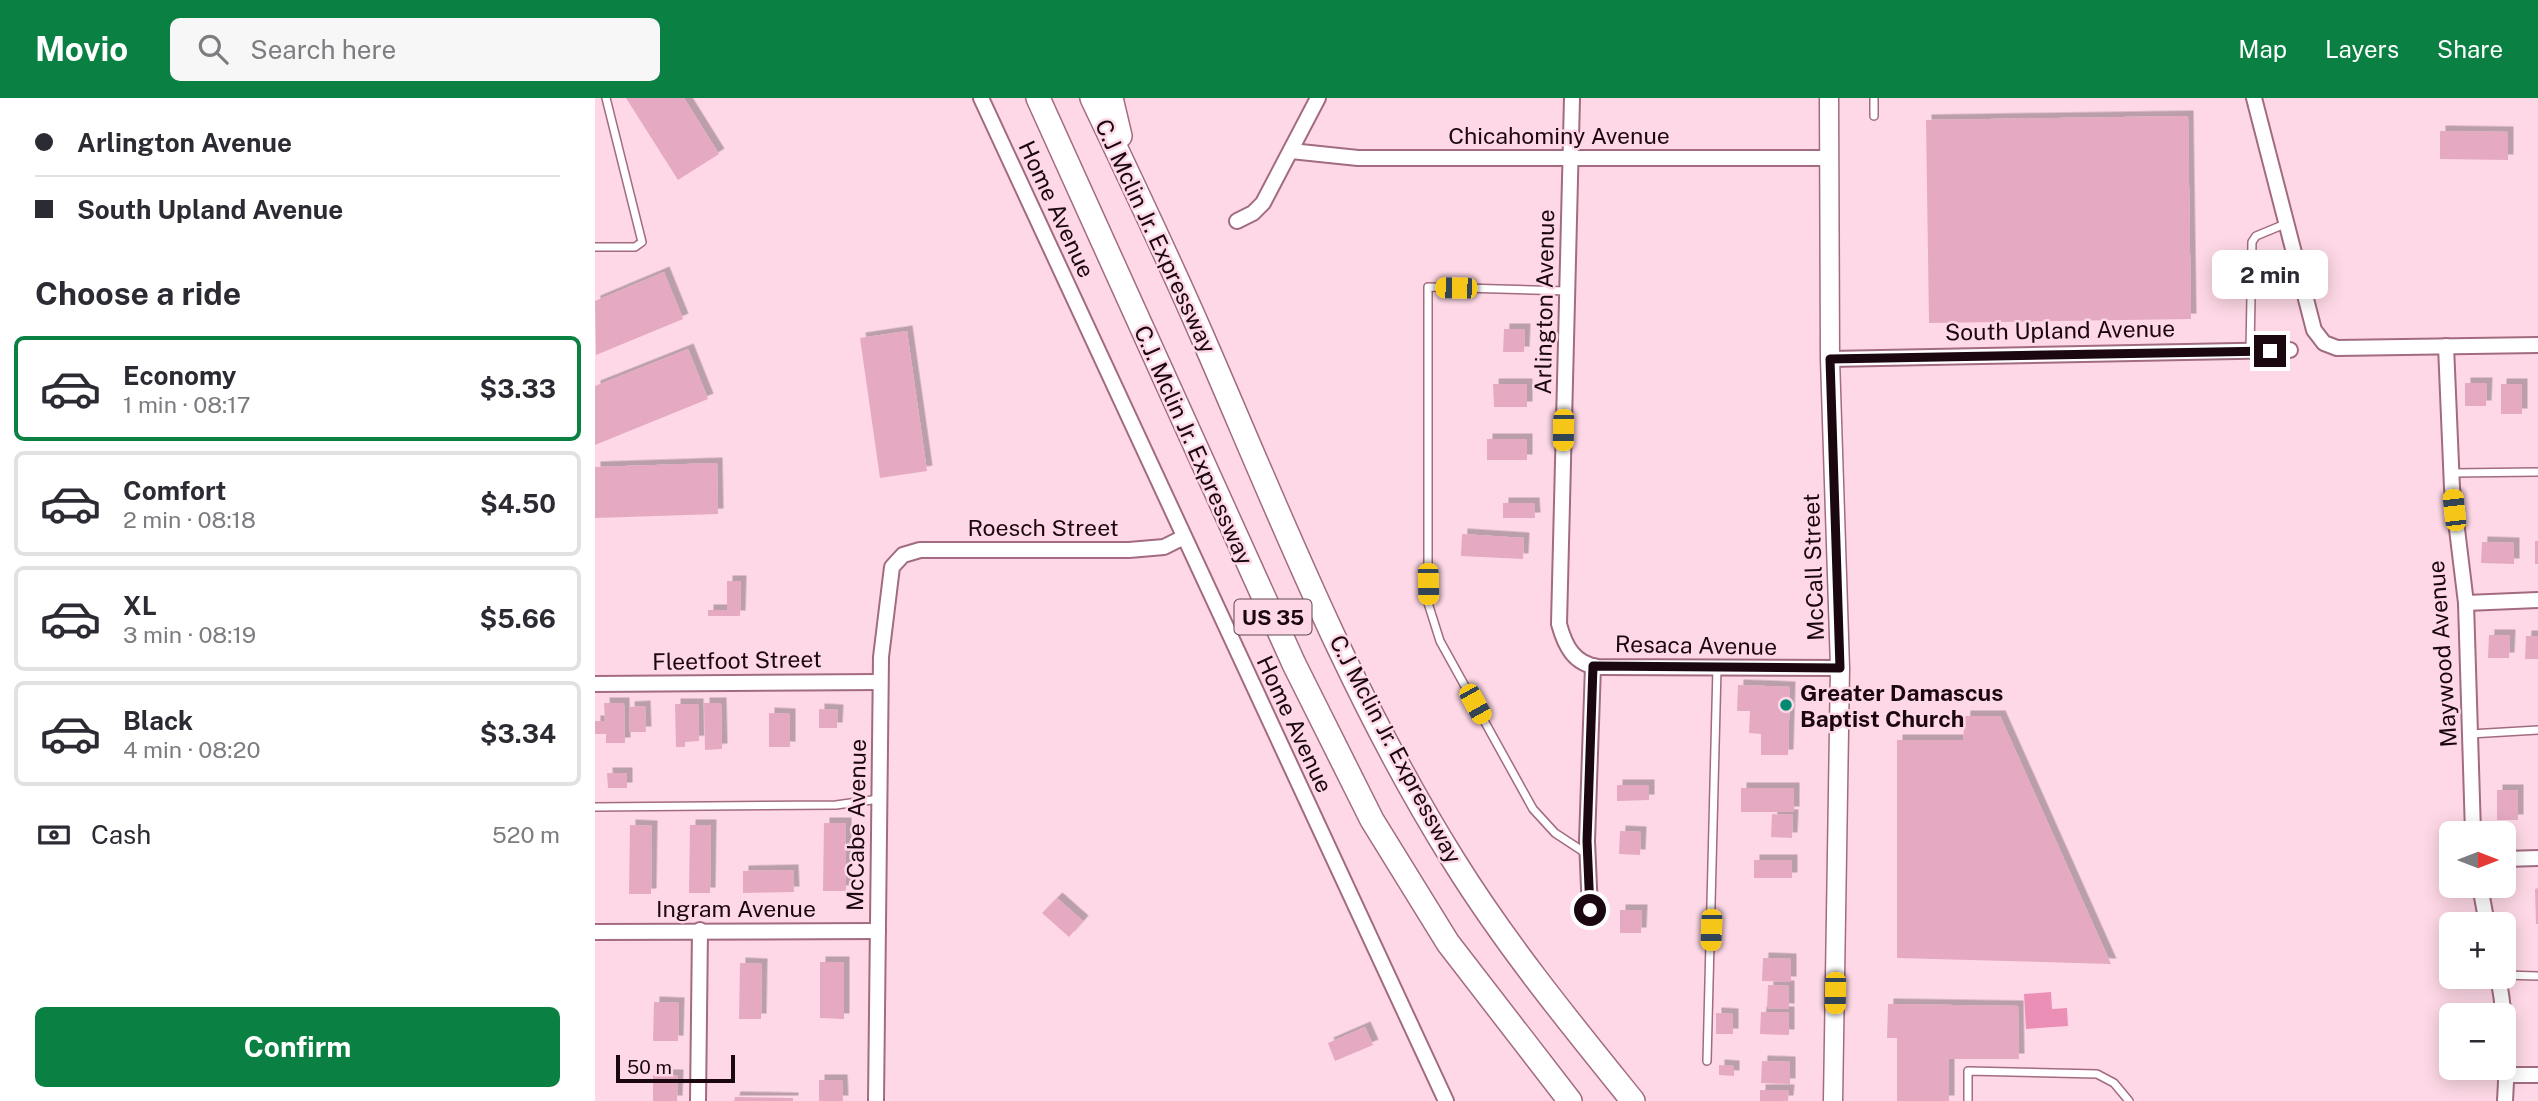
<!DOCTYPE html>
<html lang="en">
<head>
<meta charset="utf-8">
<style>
  body { margin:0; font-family:"Public Sans",sans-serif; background:#f7f7f7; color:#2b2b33; height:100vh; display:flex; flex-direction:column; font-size:26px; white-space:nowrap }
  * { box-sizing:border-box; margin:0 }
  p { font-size:23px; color:#7c7c81 }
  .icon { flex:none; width:38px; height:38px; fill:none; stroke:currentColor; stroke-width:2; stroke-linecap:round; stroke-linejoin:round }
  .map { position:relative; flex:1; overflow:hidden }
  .drawer { display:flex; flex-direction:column; background:#fff; width:595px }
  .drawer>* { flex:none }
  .hud { display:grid; align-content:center; height:154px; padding:0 35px; background:#fff }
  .needle { width:46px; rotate:90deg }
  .fabs { position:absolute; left:1844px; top:723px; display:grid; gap:14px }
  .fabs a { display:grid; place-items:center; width:77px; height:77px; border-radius:10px; background:#fff; box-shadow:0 4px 18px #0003; font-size:35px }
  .scale { position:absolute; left:21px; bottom:18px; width:119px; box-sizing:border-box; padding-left:7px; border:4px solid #1b0710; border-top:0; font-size:19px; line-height:24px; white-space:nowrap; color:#1b0710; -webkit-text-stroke:5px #fed8e6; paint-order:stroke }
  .end { position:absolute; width:32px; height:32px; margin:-16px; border:9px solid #1b0710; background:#fff; box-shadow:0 0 0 4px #fff }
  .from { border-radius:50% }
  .bubble { position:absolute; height:49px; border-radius:10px; background:#fff; box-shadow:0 4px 18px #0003; font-size:23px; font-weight:700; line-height:49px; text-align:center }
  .car { position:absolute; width:21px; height:42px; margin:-21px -10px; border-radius:9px; box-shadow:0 0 5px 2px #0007; background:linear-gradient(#f5c518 24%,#345 0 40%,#f5c518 0 76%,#345 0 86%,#f5c518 0) }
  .hud b { display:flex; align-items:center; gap:24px; height:66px; font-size:26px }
  .hud b+b { border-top:2px solid #e1e1e2 }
  .hud i { width:18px; height:18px; background:#2b2b33 }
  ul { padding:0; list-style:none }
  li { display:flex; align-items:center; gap:21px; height:105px; margin:0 14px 10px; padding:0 21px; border:4px solid #e1e1e2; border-radius:10px }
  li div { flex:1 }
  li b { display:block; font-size:26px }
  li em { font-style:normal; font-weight:700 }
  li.active { border-color:#0b8043 }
  li>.icon { width:63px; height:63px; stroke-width:1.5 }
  h2 { padding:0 35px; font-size:32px; line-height:84px }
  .pay { display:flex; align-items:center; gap:18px; height:77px; padding:0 35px; font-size:26px }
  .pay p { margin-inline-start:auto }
  .primary-button { display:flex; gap:14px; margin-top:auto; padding:14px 35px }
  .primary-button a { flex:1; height:80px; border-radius:10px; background:#0b8043; color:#fff; font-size:28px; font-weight:700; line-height:80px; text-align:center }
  header { display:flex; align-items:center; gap:42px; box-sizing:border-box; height:98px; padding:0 35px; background:#0b8043; color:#fff }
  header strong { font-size:33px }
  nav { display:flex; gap:38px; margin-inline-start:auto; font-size:24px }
  .search { width:490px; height:63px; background:#f7f7f7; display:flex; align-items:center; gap:18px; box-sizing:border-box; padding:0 24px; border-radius:10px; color:#7c7c81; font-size:26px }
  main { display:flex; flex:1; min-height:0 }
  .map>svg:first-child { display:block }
</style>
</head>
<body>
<header>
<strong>Movio</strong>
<div class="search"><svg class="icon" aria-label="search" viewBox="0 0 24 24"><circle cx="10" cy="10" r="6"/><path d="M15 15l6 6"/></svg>Search here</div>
<nav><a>Map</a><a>Layers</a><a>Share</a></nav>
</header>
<main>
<section class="drawer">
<div class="hud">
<b><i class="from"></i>Arlington Avenue</b>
<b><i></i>South Upland Avenue</b>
</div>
<h2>Choose a ride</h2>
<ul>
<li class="active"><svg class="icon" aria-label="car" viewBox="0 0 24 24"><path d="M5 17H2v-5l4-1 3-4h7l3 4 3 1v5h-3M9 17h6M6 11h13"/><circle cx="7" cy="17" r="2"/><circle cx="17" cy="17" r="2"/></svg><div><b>Economy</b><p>1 min · 08:17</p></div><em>$3.33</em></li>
<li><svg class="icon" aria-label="car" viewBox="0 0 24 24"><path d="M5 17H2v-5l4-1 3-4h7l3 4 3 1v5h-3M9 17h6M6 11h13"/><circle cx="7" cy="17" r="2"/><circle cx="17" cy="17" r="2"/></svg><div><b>Comfort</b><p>2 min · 08:18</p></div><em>$4.50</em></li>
<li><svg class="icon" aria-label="car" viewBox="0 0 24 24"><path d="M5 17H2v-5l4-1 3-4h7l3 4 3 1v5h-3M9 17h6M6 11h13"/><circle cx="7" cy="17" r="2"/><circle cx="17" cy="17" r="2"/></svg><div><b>XL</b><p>3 min · 08:19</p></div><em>$5.66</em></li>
<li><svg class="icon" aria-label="car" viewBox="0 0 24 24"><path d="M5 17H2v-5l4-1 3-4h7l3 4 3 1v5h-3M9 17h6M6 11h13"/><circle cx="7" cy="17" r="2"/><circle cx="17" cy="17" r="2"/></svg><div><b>Black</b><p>4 min · 08:20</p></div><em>$3.34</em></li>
</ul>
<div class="pay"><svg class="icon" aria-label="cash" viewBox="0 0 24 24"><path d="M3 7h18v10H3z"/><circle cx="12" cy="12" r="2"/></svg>Cash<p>520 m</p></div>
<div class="primary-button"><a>Confirm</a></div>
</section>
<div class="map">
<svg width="1943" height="1003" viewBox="0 0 1943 1003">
  <defs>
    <filter id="shadow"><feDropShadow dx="5.5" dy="-5.5" stdDeviation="0" flood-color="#0004"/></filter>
  </defs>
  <rect width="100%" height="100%" fill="#fed8e6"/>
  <path fill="#ec8fb7" d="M1456,894L1457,911L1472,910L1473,928L1431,931L1429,896Z"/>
  <g fill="#e5aac2" filter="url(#shadow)">
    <path d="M31,0H89L124,56L83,82Z"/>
    <path d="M1593,18L1596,221L1334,225L1331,22Z"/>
    <path d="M1845,33L1913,34V62L1845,61Z"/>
    <path d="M69,174L88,221L1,257L0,203Z"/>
    <path d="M909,231H930L929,254H908Z"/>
    <path d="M312,233L332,373L285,380L265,240Z"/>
    <path d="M93,251L113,301L0,347V288Z"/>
    <path d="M1870,285H1892L1891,308H1870Z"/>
    <path d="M898,286H932V309H899Z"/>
    <rect x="1906" y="286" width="21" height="30"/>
    <rect x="892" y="341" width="40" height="21"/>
    <path d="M122,365L123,416L0,420V369Z"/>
    <path d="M908,405H939L940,420H908Z"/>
    <path d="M867,436L929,440L928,461L866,458Z"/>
    <rect x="1940" y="443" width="3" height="23"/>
    <path d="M1887,444L1919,445V466L1886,465Z"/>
    <path d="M132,483H146L145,518H113V512H132Z"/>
    <path d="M1894,537H1915L1914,560H1893Z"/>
    <path d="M1931,538H1943V561H1930Z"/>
    <path d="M1143,587L1195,589L1193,657H1166V636L1154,635L1155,613H1142Z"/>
    <path d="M9,605H29L30,645H11V636H0V623H10Z"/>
    <path d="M109,605H126L127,651L110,652Z"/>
    <path d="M80,606H103L104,643L90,644V649H81Z"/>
    <path d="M50,608L51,634H35L34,609Z"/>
    <path d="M224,611L243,612L242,630H224Z"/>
    <path d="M174,615L195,616V649H174Z"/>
    <path d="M1370,618H1405L1516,866L1302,860V642H1368Z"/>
    <path d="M12,675H32V690H13Z"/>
    <path d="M1022,687H1054V702L1022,703Z"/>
    <rect x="1146" y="690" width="53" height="24"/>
    <rect x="1902" y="692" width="21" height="30"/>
    <path d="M1177,716L1198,717L1197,740L1176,739Z"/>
    <path d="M229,725H251V793H228Z"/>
    <path d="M35,727L57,728L56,796H34Z"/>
    <path d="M95,727H116L115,795H94Z"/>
    <path d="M1025,733L1046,734L1045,757L1024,756Z"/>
    <rect x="1159" y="762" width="38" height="18"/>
    <path d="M198,772L199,794L148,795V773Z"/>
    <path d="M1943,790V826H1941L1940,791Z"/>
    <path d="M462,800L488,823L474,839L447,815Z"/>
    <path d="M1025,812H1047L1046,835H1025Z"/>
    <path d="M1168,860L1196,861V884L1167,883Z"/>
    <path d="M225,864H249V921L225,920Z"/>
    <path d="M145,865L167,866L166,921H144Z"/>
    <path d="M1173,887L1194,888V911L1172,910Z"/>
    <path d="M59,904L84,905L83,943H58Z"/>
    <path d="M1293,906L1423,908L1424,961H1354V1003H1302V940H1292Z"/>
    <path d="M1166,914H1194V937L1165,936Z"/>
    <path d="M1121,915L1138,916V936H1121Z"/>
    <path d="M770,929L778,947L740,963L733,945Z"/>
    <path d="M1167,963L1195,964V986L1166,985Z"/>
    <path d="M1124,967L1139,968V978L1124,977Z"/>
    <path d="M58,977H83L82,1003H58Z"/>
    <path d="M224,982H247L248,1003H224Z"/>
    <path d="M1165,992H1194L1193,1003H1165Z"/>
    <path d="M140,999L198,1000V1003H139Z"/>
  </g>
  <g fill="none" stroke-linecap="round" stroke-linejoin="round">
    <g stroke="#a26b81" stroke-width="10">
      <g id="service">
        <path d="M1279,18V0"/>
        <path d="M0,149H40L47,144L11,0"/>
        <path d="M972,193L833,189V505L845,543L938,711L960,735L992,756"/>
        <path d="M1655,253L1657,144L1661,138L1690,126"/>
        <path d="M1857,375L1943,374"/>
        <path d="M1875,636L1943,632"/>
        <path d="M0,709L241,707L284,701"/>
        <path d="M1909,877L1943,878"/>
        <path d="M1112,963L1122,570"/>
        <path d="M1373,1003V973L1502,976L1519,985L1534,1003"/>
      </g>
    </g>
    <g stroke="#a26b81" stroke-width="18">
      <g id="minor">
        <path d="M386,0L851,1003"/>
        <path d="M977,0L964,526C970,548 979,566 1003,569L1245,570"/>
        <path d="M1659,0L1719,232L1729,245L1742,250L1943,247"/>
        <path d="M696,53L763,60H1233"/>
        <path d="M642,123L658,115L668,105L723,0"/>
        <path d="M1851,248L1857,390L1871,505L1878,735"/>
        <path d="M1235,261L1695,252"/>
        <path d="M1871,505L1943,502"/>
        <path d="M0,586L285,584"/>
        <path d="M1909,761L1943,760"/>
        <path d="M1885,788L1892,826"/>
        <path d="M995,812L992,743L998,568"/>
        <path d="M0,834L283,833"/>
        <path d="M1903,878C1911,921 1913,960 1910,1003"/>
        <path d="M1912,977H1943"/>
        <path d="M103,1003L105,832"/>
        <path d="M281,1003L286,559L297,469L308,457L325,452H534L569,449L587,440"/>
      </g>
    </g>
    <g stroke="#a26b81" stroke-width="21">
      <path id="tertiary" d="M1234,0L1235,261L1245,570L1238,1003"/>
    </g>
    <g stroke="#a26b81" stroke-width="26">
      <g id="trunk">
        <path d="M443,0L699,566L777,722L853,845L975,1003"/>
        <path d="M497,0C535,80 573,159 608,240C685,417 756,599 859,763C912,848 975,925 1038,1003"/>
        <path d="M516,0L525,38"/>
      </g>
    </g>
    <use href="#service" stroke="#fff" stroke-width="7"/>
    <use href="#minor" stroke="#fff" stroke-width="14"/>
    <use href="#tertiary" stroke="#fff" stroke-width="18"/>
    <use href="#trunk" stroke="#fff" stroke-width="23"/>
  </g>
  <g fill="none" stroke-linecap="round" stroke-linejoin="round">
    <path stroke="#1b0710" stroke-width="9" d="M995,812L992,743L998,568L1245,570L1235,261L1675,253"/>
  </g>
  <circle fill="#048a70" stroke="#fed8e6" stroke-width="2.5" cx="1191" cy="607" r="7"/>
  <g text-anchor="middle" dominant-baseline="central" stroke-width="5" stroke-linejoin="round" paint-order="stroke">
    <rect fill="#fed8e6" stroke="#5f4650" stroke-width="2" x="639.5" y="501.5" width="77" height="35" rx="5"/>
    <g font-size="21" font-weight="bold" fill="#1b0710">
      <text x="678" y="519">US 35</text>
    </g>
    <g font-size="23" fill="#1b0710" stroke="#fed8e6">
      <text x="964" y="37">Chicahominy Avenue</text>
      <text transform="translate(462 111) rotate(65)">Home Avenue</text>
      <text transform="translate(561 138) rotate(65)">C.J Mclin Jr. Expressway</text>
      <text transform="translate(949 204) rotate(-89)">Arlington Avenue</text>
      <text transform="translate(1465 232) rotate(-1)">South Upland Avenue</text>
      <text transform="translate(599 347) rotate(66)">C.J. Mclin Jr. Expressway</text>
      <text x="448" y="429">Roesch Street</text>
      <text transform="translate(1218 469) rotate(-92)">McCall Street</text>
      <text transform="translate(1101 547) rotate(1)">Resaca Avenue</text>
      <text transform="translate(1847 556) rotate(-94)">Maywood Avenue</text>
      <text transform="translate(142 562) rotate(-1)">Fleetfoot Street</text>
      <text transform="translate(700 626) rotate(65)">Home Avenue</text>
      <text transform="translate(801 651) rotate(62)">C.J Mclin Jr. Expressway</text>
      <text transform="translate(261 727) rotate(-89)">McCabe Avenue</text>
      <text x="141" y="810">Ingram Avenue</text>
    </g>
    <g font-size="23" font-weight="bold" fill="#1b0710" stroke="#fed8e6" text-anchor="start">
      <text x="1205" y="594">Greater Damascus<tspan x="1205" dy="26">Baptist Church</tspan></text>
    </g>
  </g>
</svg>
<div class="fabs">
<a><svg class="needle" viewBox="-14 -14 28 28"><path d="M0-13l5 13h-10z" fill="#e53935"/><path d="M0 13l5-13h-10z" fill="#7c7c81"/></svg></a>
<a>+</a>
<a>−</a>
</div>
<div class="scale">50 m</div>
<i class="end from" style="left:995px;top:812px"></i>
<i class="end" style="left:1675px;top:253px"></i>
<div class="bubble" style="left:1617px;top:152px;width:116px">2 min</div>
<i class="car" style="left:861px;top:190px;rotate:271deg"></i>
<i class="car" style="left:968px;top:332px;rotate:181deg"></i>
<i class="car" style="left:1859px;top:412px;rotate:354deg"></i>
<i class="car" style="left:833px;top:486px;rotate:179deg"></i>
<i class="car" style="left:880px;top:606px;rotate:151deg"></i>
<i class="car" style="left:1116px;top:832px;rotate:182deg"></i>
<i class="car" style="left:1240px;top:895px;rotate:181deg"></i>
</div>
</main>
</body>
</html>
